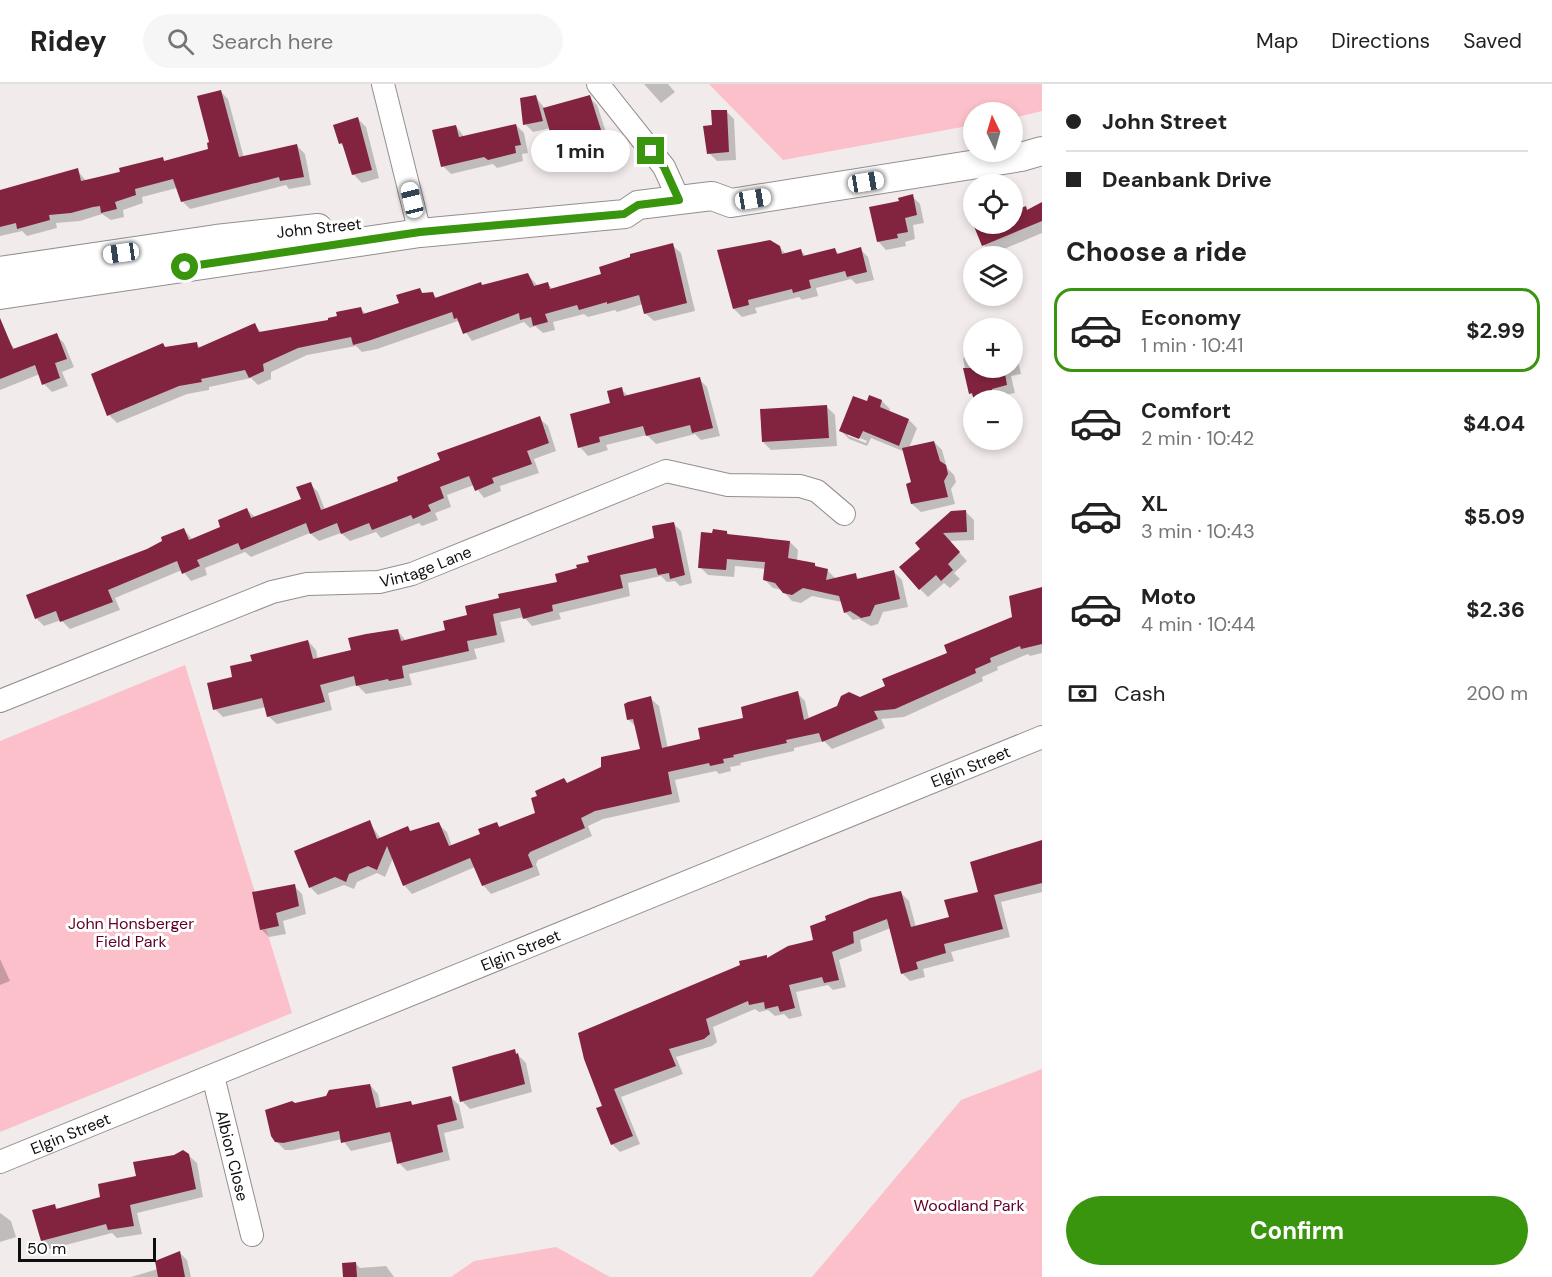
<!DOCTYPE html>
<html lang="en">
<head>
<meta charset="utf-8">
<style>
  body { margin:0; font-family:"DM Sans",sans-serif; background:#f6f6f6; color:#222; height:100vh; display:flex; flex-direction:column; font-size:22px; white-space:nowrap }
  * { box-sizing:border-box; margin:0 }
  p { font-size:20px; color:#767676 }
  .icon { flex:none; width:33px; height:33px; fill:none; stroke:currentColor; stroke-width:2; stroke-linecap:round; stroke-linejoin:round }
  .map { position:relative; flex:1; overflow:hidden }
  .side { display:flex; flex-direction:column; background:#fff; width:510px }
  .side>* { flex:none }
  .hud { display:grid; align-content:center; height:132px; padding:0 24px; background:#fff }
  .needle { width:39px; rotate:355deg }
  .buttons { position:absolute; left:963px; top:18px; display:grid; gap:12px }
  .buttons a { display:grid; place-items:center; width:60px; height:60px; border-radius:50%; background:#fff; box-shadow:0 3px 9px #0003; font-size:30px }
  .scale { position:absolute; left:18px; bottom:15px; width:138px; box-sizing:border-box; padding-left:6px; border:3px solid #0f0d0d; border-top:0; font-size:16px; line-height:21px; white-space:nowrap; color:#0f0d0d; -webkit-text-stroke:4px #fff; paint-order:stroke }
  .end { position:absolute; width:27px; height:27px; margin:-14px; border:8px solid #39940e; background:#fff; box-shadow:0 0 0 3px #fff }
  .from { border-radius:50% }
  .bubble { position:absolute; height:42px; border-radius:21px; background:#fff; box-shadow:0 3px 9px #0003; font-size:20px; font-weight:700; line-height:42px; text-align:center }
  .car { position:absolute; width:18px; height:36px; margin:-18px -9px; border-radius:8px; box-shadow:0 0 4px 2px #0007; background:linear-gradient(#fff 24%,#345 0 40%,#fff 0 76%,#345 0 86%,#fff 0) }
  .hud b { display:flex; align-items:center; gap:21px; height:57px; font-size:22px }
  .hud b+b { border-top:2px solid #e0e0e0 }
  .hud i { width:15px; height:15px; background:#222 }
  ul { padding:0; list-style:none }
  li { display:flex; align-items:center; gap:18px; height:84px; margin:0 12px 9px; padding:0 12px; border:3px solid transparent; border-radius:18px }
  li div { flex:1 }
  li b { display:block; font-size:22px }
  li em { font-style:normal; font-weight:700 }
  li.current { border-color:#39940e }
  li>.icon { width:54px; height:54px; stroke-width:1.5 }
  h2 { padding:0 24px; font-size:27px; line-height:72px }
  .pay { display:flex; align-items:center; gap:15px; height:66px; padding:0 24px; font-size:22px }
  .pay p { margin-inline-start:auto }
  .primary-button { display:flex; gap:12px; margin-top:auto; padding:12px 24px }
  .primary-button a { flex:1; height:69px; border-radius:36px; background:#39940e; color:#fff; font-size:24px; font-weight:700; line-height:69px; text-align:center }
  header { display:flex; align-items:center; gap:36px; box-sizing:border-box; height:84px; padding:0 30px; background:#fff; border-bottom:2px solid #e0e0e0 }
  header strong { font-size:28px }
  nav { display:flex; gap:33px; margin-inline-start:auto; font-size:21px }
  .search { width:420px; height:54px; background:#f6f6f6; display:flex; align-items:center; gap:15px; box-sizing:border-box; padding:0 21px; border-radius:33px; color:#767676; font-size:22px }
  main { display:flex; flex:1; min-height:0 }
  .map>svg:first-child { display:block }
</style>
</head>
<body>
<header>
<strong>Ridey</strong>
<div class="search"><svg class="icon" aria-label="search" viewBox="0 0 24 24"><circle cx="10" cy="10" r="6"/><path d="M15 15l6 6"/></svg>Search here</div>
<nav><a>Map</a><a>Directions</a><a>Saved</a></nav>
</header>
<main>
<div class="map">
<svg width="1042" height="1193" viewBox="0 0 1042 1193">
  <rect width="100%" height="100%" fill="#f2ebec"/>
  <g fill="#fbc0ca">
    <path d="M709,0H1042V27L1013,34L1012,28H974L973,41L783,76Z"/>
    <path d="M185,581L292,929L0,1048V657Z"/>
    <path d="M1042,985V1193H812L961,1016Z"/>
    <path d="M556,1163L610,1193H451L474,1177Z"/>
  </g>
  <g fill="#0003" fill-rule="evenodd">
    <path d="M644,0H668L675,8L661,19Z"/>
    <path d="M220,7L228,15L244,74L297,62L305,70L311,101L289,105L286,101L190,125L182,117L177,104L142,113L143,119L123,126L124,133L111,136L102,130L80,137L56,139L57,144L27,152L22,147L0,152V108L77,86L86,97L162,75L166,78L210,66Z"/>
    <path d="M535,12L545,25L589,13L597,21L609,57L594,61L590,68L564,72L556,64L551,44L533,48L525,40Z"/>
    <path d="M726,27L734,35L736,76L717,77L709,69L713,43Z"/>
    <path d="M358,35L366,43L379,94L362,99L354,91L346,65L340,59Z"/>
    <path d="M516,41L524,49L528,69L522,70L523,77L497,84L493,80L451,90L443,82L456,42L465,54Z"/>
    <path d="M912,112L920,120L924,139L913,141L915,155L905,158L906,162L886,166L878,157L900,118Z"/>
    <path d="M1042,120V149L992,170L984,161L975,140H1012L1025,124L1029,127Z"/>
    <path d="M672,161L681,169L695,227L654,237L645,229L643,220L617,228L615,226L588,233L584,230L553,238L555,246L543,249L535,242L530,244L524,238L472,257L458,237L377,265L362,268L356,262L307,271L271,288V295L258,301L251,294L209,303V306L187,310L117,339L109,331L163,261L167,265L196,260L201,264L254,241L262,249L330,237L361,225L367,231L401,220L420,206L424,210L432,209L438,215L481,200L483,202L528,191L538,202L547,200L553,205L603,191Z"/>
    <path d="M779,163L786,170L801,167L807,173L835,166L840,171L860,165L868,173L874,196L856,200L851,195L816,204L818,212L802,216L799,213L755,224L757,229L742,233L734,225Z"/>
    <path d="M56,251L64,259L74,283L62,288L68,302L52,308L44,300L40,290L0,306V262L10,259L16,266Z"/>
    <path d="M1012,268L1017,272L1021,290L1011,292L1015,309L1000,312L1001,316H976L970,309L963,274L974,272V284H1012Z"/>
    <path d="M699,295L707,303L720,352L701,356L695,350L656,360L647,351L606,361L608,366L588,372L580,363L621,305L629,313Z"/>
    <path d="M882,317L890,325L889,328L909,336L917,344L909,364L934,358L942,366L947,384L954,391L956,398L951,405L955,420L921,428L912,420L913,399L905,368L871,354L867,362L849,355L841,347L868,319ZM848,349L867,357L866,359L848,352Z"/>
    <path d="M827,323L835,331L837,362L771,366L763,358Z"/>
    <path d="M539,334L548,342L556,367L534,375L539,389L500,402L501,407L484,414L474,401L447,411L451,423L435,429L438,436L422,442L419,439L381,454L376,448L350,457L341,449L319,457L310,449L251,473L245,468L205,484L207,491L191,497L182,486L115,514L120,526L70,545L61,536L44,542L36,534L184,446L193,456L222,443L246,425L255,433L303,416L310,400L318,408L325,426L400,398Z"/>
    <path d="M966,428L974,436V456L949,457L967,477L954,489L960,495L950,504L944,499L928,513L920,505L922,465Z"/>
    <path d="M673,439L681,447L692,499L680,502L675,497L667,498L661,492L628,499L630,512L559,529L561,535L532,542L524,533L500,538L505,558L474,565L477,575L409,590L412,601L366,610L357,601L328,609L332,626L277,640L268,632L266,623L223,633L215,625L234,594L254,578L308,557L316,566L318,576L353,567L397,546L406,557L447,547L469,533L559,499L579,485L656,455Z"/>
    <path d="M727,448L730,452L790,458L798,466L797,477L814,480L819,485L827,486L836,495L855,491L860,496L894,488L902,496L908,523L883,528L878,540L871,542L859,535L853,536L845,528L842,518L812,512L801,519L792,517L782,506L773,504L765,496L766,485L735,482L734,493L708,491L700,483Z"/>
    <path d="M1042,505V569L1030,572L1028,570L997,583L998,586L982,593L983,597L904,633L881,635L885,644L832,665L824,657L794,664V667L740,679L741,681L730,683L731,687L719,690L716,687L675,696L680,718L603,735L588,742L592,752L538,776L536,780L540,791L491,810L483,801L475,783L412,810L404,801L393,774L385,793L377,789L357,798L354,805L344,801L318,811L310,803L369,738L381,755L408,744L411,748L438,740L447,748L452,763L482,751L496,740L501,744L537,730L564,695L568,700L642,666L637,644L629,636L625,621L650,614L659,622L668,665L702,657L797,609L805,617L809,635L887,603L1014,533L1011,513Z"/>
    <path d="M1042,759V808L1001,818L1010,853L951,868L954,877L923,885L925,893L910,897L902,889L891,844L860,856L862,867L839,876L846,903L833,906L828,901L796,908L802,932L789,935L784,930L775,932L768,926L759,928L755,925L713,943L717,958L712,962L676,973L683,990L621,1013L640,1060L620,1068L612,1060L604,1023L585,974L766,873L769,875L815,857L901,809L909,817L916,843L951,834L980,809L1008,766Z"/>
    <path d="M294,802L302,810L306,830L283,837L286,850L269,853L261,845Z"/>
    <path d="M0,875L10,897L0,901Z"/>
    <path d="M514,967L526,979L532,1008L470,1025L462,1017L488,976V972Z"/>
    <path d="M370,1001L378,1010L381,1025L410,1018L414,1022L451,1013L459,1021L464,1044L444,1049L450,1076L407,1087L399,1079L394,1057L351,1067L342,1055L292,1066H285L276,1057L294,1020Z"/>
    <path d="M188,1071L197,1079L203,1113L137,1129L142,1150L117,1154L112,1149L50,1165L42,1157L55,1122L59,1126L102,1114L138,1093Z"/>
    <path d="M0,1129L11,1137L16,1153L0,1158Z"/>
    <path d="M180,1169L187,1176L191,1193H131L158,1185Z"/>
    <path d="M356,1180L360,1184L386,1182L394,1193H344Z"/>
  </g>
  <g fill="#82243f">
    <path d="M221,6L239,73L297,60L304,93L280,97L279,93L181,118L173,95L135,105L136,111L115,118L117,125L101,129L100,122L93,123L71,129L49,131L50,136L17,145L16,139L0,143V106L78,84L81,97L120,88L119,84L163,73L164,77L208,65L207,59L209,58L197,12Z"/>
    <path d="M536,11L543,37L523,41L520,14Z"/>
    <path d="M590,11L602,49L586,53L582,60L555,65L543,24Z"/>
    <path d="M711,26H727L729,68L707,70L703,42L712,41Z"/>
    <path d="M358,33L372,86L352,91L342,59L339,60L333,41Z"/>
    <path d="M516,40L521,61L515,62L516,69L488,76L484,73L441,83L432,46L456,41L459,53Z"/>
    <path d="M913,110L917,131L905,134L908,148L897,150L898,154L877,158L869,123L899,117L898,114Z"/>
    <path d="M1042,118V137L982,162L973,140H1012V128L1026,122L1027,126Z"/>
    <path d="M770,156L780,162L782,170L801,165L803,172L835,164L837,170L861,163L867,188L847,193L845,187L809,196L811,204L793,209L792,205L748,216L749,221L733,225L717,166Z"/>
    <path d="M673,159L687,219L644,230L639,211L607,220V218L579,226L577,221L545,230L548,238L533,242L531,233L520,236L519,229L463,250L457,234L454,235L452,228L368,257L353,261L351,253L298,264L263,280L264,287L249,294L245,286L201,295L202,298L179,302L107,332L91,290L163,259L165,263L197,258L198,264L255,239L259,248L328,236V234L337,232L336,228L361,223L363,230L399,219L396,211L420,204L422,209L433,208L435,214L481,198L482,201L528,189L534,202L548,198L550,205L601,190L599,183L630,173V170Z"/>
    <path d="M0,234L13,265L57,249L67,275L55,279L60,294L42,301L35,281L0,295Z"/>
    <path d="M963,284H1004L1007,301L992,305L994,312L974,316L972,309L969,310Z"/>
    <path d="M700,293L713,344L692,349L690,341L646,352L643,342L599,353L600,358L578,364L570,330L610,319L607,307L622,303L624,312Z"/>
    <path d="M869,311L882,316L880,323L909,335L899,362L863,347L859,355L839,347L853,312L867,317Z"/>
    <path d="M827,321L829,354L762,358L760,325Z"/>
    <path d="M540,332L549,359L527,367L532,380L492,394L494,399L475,407L469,392L440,403L444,414L428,421L431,427L413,435L411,431L372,446L369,439L341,450L337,439L310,450L306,439L241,466L238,459L197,476L200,482L182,490L177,477L108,506L113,518L60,538L56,527L35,535L26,511L147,465L162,457L161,453L184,444L189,456L220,443L218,436L247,424L251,434L301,415L296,403L311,398L321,426L398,397L397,393L440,376L437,369Z"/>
    <path d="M934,357L940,377L946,381L948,390L944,397L948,413L911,420L906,400L911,398L902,364Z"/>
    <path d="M966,426L967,448L943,449L960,468L948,480L953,486L941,497L936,491L919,506L899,483L920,465L915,459L951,427Z"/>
    <path d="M674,438L685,491L670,495L669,489L658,491L656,484L620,491L623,504L552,521L553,527L523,535L520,524L493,530L497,551L467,557L469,567L402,582L404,594L389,597L388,595L356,602L354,592L320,601L325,618L267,633L262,614L213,626L207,599L232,593L230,582L252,577L250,571L308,556L313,575L351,566L348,554L366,550L398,545L401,557L445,546L443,537L467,531L465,522L499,514L498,510L557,498L555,490L577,484L576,481L589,478L587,472L654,454L652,442Z"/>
    <path d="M713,445L727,447V450L790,457L788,474L815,479V482L828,485L826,496L856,489L857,495L894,486L900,515L875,521L870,532L861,534L850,527L844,529L839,512L803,504L792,511L783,509L775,499L763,496L765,478L727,475L726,486L698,484L701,448L712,449Z"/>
    <path d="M1042,503V560L1021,565L1020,562L990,574L991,578L975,585L976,589L895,625L874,627L878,635L822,658L819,649L786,656L787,659L733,671L734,673L723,675L724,679L710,682L709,679L668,688L672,710L595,727L581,734L585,744L530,768L528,771L533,783L482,802L470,774L403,802L387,762L377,786L368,782L349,790L346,798L335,793L309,804L294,767L370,736L377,755L408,742L410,747L439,738L449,762L480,750L478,745L497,738L499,743L535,729L531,714L537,712L535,707L564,694L567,699L601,683V673L640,665L633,635L627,636L624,620L628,618L651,612L662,664L700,655L698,644L743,634L741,623L798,607L804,636L837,622L841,612L849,608L860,613L885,602L882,595L947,569L944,561L1012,533L1009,512Z"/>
    <path d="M1042,756V799L994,811L1003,845L944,860L946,869L916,878L918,885L901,890L887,835L853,848L854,859L832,868L839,896L824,899L822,893L789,901L795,924L780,928L778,922L765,925L764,918L749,921L748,917L706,935L710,950L704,955L669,965L676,982L614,1005L633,1052L611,1061L596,1024L602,1022L584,975L578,949L740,881L739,877L767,871V874L788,862L813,856L810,842L826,836L825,832L870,814L901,807L911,843L949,833L944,816L978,808L970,778Z"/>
    <path d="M295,800L299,822L276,829L279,842L260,846L252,808Z"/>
    <path d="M515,965L516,970L518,969L525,1000L460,1018L452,983Z"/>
    <path d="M370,1000L376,1024L411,1017L412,1021L451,1012L457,1036L437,1041L443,1068L397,1080L390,1048L341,1059L339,1047L283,1059L275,1058L271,1052L265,1026L292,1017L295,1019L326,1012L329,1006Z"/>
    <path d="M183,1066L189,1070L196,1105L130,1121L134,1142L108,1146L106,1140L41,1157L32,1126L55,1120L56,1125L100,1113L98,1100L136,1092L133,1078L174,1071Z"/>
    <path d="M180,1167L185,1193H158L155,1177Z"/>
    <path d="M356,1178L357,1193H343L342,1179Z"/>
  </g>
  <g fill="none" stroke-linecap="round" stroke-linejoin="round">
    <g stroke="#958e8f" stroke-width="24">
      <g id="minor">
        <path d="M383,0L420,149"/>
        <path d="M598,0L664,83L679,116"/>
        <path id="s1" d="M0,617L272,508L307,500L379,498L412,490L666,387L728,401L800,402L817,407L844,430"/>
        <path id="s2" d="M213,992L252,1151"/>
        <path id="s3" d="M0,1078L1042,653"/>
      </g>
    </g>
    <g stroke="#958e8f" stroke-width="30">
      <g id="major">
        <path d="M0,187L216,155L318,144"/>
        <path d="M0,211L420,149L625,130L638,121L712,112L731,119L1021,73L1042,67"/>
      </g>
    </g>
    <use href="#minor" stroke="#fff" stroke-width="22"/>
    <use href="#major" stroke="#fff" stroke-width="28"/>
  </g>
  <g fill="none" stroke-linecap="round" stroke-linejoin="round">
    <path stroke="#39940e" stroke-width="8" d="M185,183L420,148L624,130L638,121L679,116L664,83L651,67"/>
  </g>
  <g text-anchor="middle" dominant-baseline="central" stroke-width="6" stroke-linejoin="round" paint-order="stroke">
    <g font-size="16" fill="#0f0d0d" stroke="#fff">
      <text transform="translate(319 144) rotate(-6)">John Street</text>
      <text stroke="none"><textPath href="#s1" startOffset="450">Vintage Lane</textPath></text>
      <text stroke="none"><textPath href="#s3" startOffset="1048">Elgin Street</textPath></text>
      <text stroke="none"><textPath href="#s3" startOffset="562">Elgin Street</textPath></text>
      <text stroke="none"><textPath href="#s3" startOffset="76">Elgin Street</textPath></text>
      <text stroke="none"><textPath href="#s2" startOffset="82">Albion Close</textPath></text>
    </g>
    <g font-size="16" fill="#600025" stroke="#fff">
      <text x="131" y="839">John Honsberger<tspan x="131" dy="18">Field Park</tspan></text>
      <text x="969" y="1121">Woodland Park</text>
    </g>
  </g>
</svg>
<div class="buttons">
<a><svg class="needle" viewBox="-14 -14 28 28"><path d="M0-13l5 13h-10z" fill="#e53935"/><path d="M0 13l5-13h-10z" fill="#767676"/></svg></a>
<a><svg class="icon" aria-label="locate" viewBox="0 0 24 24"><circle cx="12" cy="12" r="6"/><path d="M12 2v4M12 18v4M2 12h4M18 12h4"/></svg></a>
<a><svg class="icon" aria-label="layers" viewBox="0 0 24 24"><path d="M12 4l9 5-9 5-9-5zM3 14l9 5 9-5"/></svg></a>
<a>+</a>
<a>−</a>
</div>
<div class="scale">50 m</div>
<i class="end from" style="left:185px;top:183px"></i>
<i class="end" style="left:651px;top:67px"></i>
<div class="bubble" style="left:531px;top:46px;width:99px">1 min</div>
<i class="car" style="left:866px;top:98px;rotate:81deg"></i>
<i class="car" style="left:753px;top:115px;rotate:81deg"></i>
<i class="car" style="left:412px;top:116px;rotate:346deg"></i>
<i class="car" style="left:121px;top:169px;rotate:262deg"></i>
</div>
<section class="side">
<div class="hud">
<b><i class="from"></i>John Street</b>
<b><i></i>Deanbank Drive</b>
</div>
<h2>Choose a ride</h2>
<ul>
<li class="current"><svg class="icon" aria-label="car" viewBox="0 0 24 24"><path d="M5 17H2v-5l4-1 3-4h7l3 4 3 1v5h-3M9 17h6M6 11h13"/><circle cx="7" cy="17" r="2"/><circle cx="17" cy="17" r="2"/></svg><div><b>Economy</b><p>1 min · 10:41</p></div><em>$2.99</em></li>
<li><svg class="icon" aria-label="car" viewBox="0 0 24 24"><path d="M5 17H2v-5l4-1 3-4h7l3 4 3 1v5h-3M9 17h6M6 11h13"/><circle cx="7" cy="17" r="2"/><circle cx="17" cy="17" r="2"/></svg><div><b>Comfort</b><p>2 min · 10:42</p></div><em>$4.04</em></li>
<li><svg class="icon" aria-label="car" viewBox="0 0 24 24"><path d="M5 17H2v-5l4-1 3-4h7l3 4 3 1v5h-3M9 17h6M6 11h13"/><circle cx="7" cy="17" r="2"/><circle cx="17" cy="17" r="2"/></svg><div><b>XL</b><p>3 min · 10:43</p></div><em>$5.09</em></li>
<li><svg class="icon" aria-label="car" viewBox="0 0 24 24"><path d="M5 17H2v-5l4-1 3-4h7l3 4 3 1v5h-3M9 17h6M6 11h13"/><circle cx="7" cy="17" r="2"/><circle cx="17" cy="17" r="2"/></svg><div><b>Moto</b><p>4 min · 10:44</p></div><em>$2.36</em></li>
</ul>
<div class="pay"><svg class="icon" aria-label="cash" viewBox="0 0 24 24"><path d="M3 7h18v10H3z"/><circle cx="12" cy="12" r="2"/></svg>Cash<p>200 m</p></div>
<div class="primary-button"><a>Confirm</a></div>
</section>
</main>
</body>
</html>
